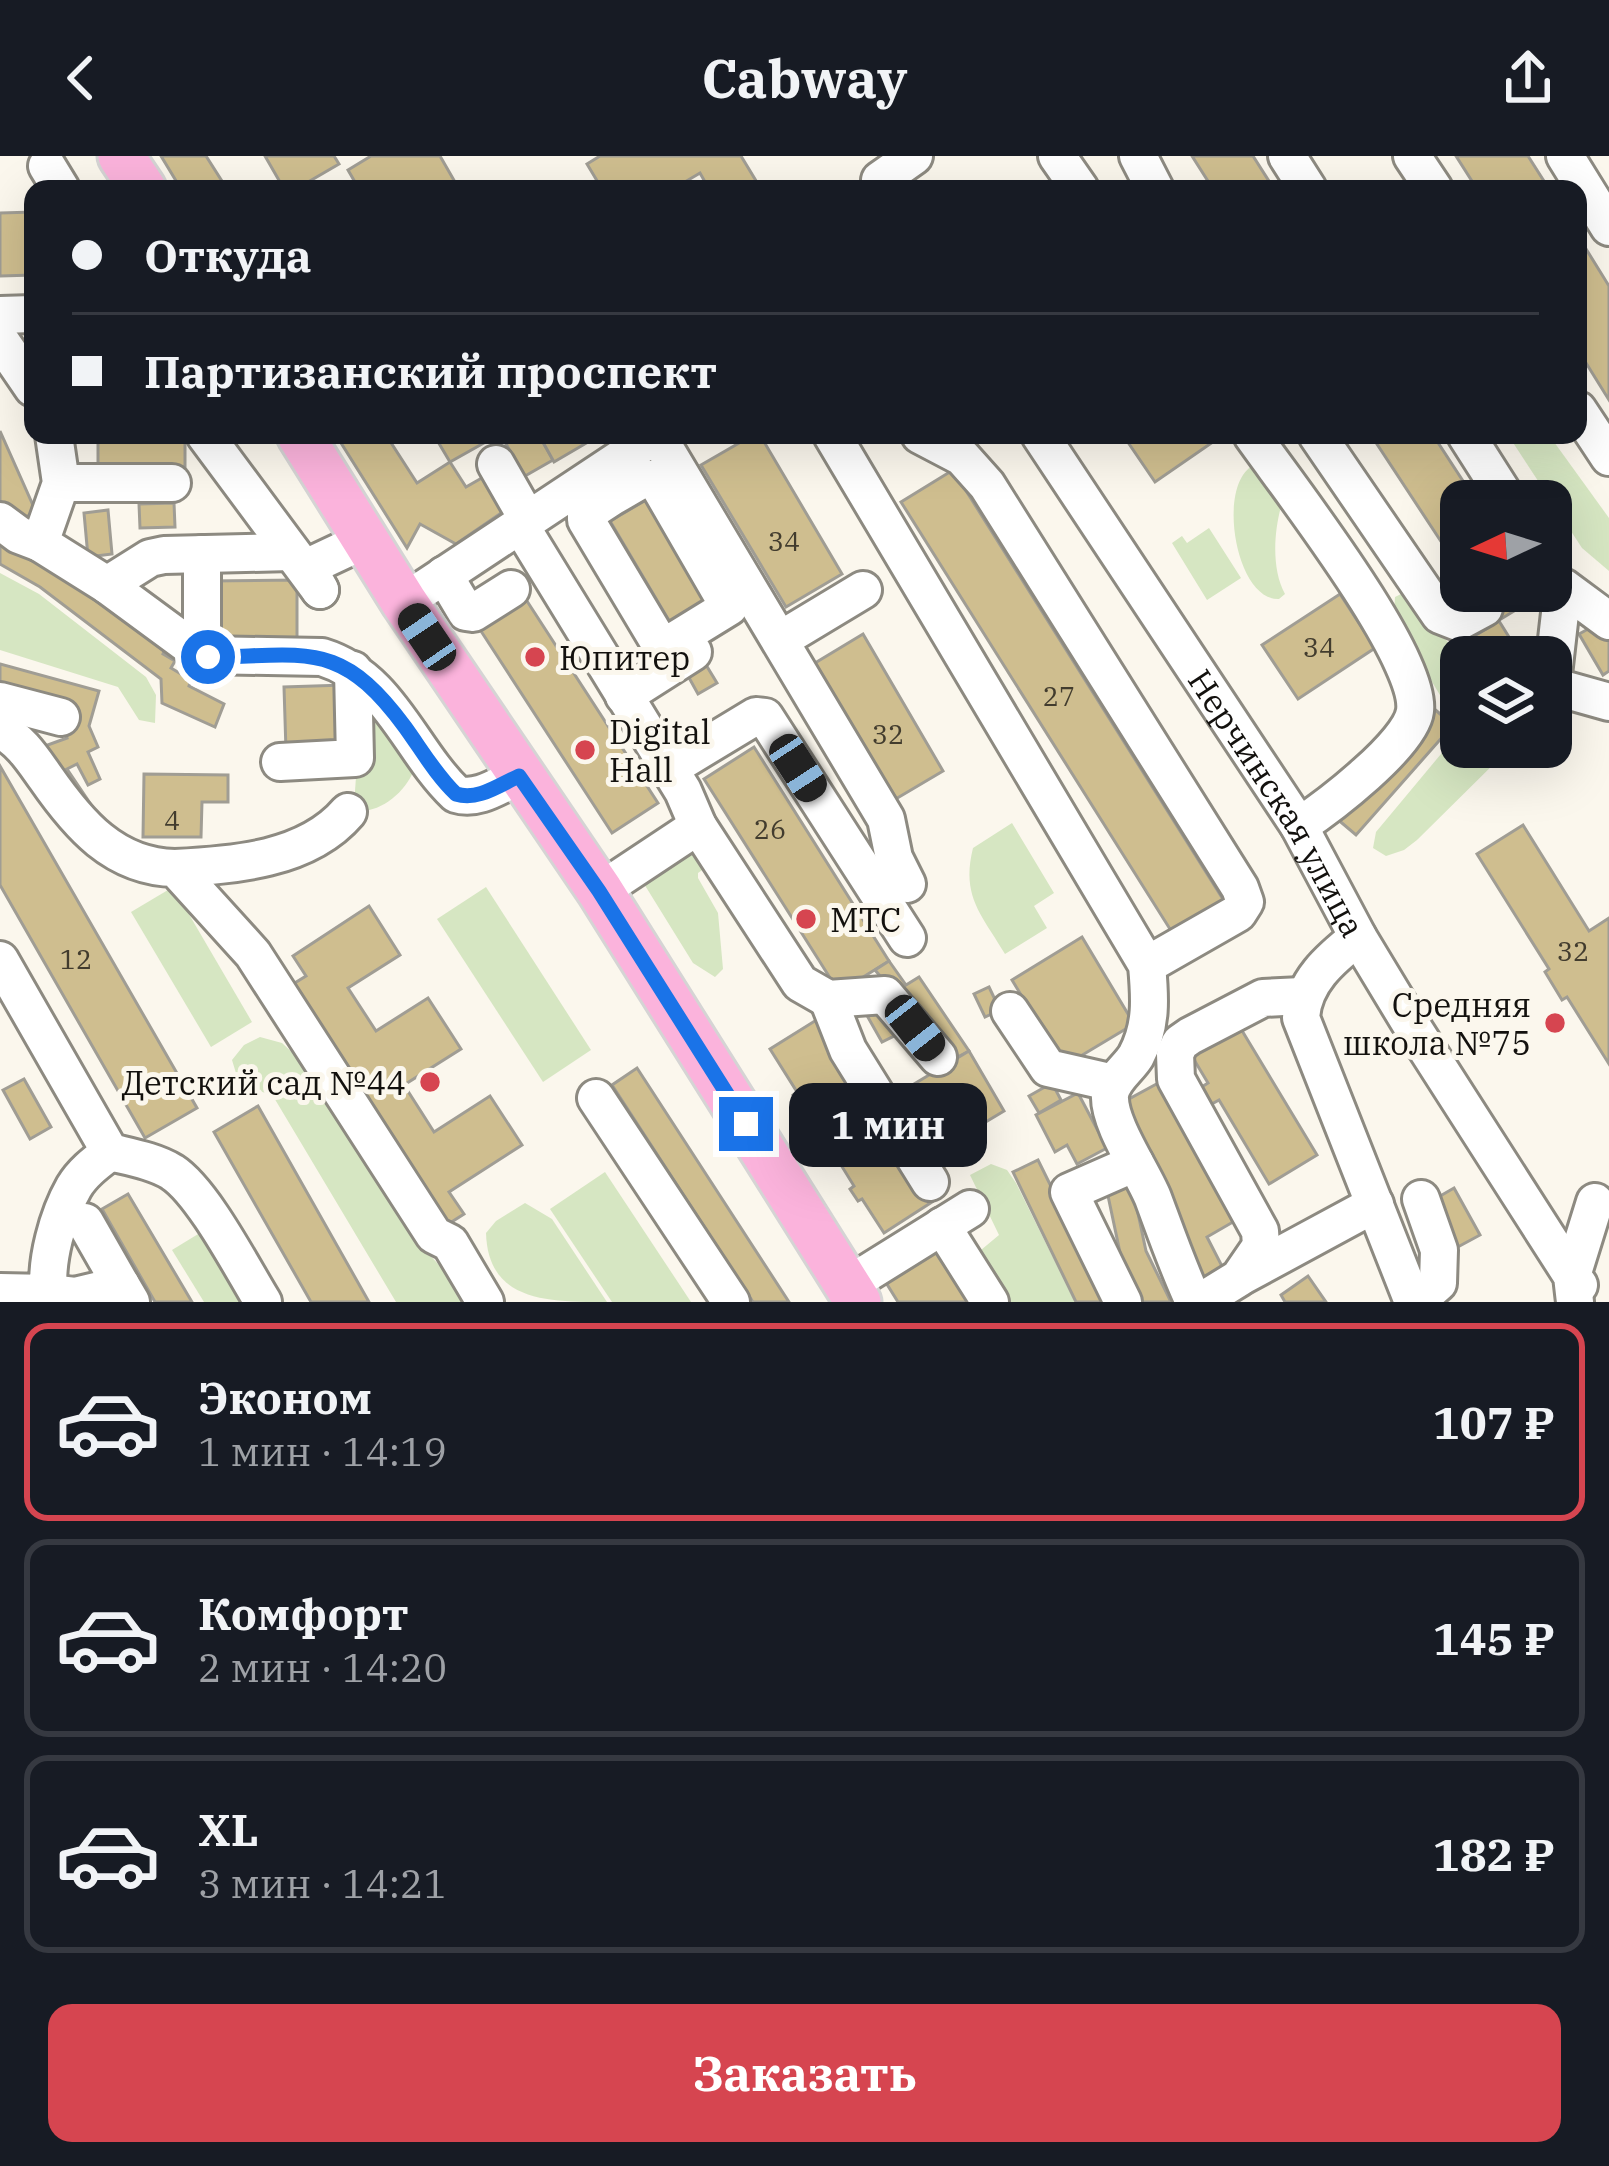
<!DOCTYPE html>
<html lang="ru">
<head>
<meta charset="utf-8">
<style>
  body { margin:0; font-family:"IBM Plex Serif",serif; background:#20242c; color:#f1f3f6; height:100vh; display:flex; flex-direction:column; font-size:45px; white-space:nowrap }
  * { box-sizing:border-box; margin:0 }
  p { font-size:39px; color:#9ea1a6 }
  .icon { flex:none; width:66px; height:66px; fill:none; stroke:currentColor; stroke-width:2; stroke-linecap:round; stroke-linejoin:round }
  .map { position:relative; height:1146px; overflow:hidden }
  .sheet { display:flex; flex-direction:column; background:#171b24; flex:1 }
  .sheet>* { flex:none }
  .banner { position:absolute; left:24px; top:24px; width:1563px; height:264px; border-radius:24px; box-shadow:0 12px 48px #0002; display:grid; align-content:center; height:264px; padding:0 48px; background:#171b24 }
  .needle { width:78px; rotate:266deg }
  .fabs { position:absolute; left:1440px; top:324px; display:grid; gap:24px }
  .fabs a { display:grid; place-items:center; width:132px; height:132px; border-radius:24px; background:#171b24; box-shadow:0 12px 48px #0002; font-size:60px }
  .end { position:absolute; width:54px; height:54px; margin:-27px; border:15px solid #1a73e8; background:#fff; box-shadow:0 0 0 6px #fff }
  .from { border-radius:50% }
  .bubble { position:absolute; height:84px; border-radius:24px; background:#171b24; box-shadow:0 12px 48px #0002; font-size:39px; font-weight:800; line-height:84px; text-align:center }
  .car { position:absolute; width:36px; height:72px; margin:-36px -18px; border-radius:15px; box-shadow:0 0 9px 3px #0007; background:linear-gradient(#222 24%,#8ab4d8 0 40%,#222 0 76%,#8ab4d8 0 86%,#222 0) }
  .banner b { display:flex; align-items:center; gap:42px; height:114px; font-size:45px }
  .banner b+b { border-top:3px solid #363941 }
  .banner i { width:30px; height:30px; background:#f1f3f6 }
  ul { padding:21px 0 0; list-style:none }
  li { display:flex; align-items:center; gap:36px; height:198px; margin:0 24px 18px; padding:0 24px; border:6px solid #363941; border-radius:24px }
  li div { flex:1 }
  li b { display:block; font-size:45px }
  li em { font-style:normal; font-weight:800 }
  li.current { border-color:#d64550 }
  li>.icon { width:108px; height:108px; stroke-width:1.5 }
  .cta { display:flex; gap:24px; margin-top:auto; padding:24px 48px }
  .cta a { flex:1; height:138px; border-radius:24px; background:#d64550; color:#fff; font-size:48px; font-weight:800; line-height:138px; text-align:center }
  header { display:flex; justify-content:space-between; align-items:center; height:156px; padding:0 48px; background:#171b24; font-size:54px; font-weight:800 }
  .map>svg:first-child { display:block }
</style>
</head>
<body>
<header><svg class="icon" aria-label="back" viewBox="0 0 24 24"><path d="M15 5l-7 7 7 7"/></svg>Cabway<svg class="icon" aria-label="share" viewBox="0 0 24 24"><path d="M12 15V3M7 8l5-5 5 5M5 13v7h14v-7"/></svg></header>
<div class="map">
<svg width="1609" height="1146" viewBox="0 0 1609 1146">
  <rect width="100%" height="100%" fill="#fbf7ed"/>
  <g fill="#d6e6c2">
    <path d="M1508,279H1549L1609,362V415L1582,392Z"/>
    <path d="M1254,309L1282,347C1274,374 1271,412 1285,438L1279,443C1235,445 1216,327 1254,309Z"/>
    <path d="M1209,372L1241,422L1207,444L1172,387L1182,380L1187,387Z"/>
    <path d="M0,417L39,438L146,521L156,539L155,567L139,564L118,531L0,494Z"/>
    <path d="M1409,434L1461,504V591H1511L1417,684L1404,694L1386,700L1373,692L1376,676L1461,574L1399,471L1394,457L1395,441Z"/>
    <path d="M362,537L414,614C405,636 382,656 358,655L354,649Z"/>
    <path d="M1012,667L1054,737L1034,750L1047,772L1005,798C981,758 961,740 973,692Z"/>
    <path d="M688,681L709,709L698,717V722L718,757L723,813L715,821L693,807L641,723Z"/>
    <path d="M173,731L252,866L211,891L131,756Z"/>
    <path d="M486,731L591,894L543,926L437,763Z"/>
    <path d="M260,881L282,887L296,900L412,1080L453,1124L467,1146H396L273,940L239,927L232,904L244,889Z"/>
    <path d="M991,1008L1007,1014L1016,1027L1075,1146H1006L979,1102L981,1094L999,1079L970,1019Z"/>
    <path d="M605,1016L691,1146H612L550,1053Z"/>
    <path d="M525,1047L552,1063L607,1146C548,1146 488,1146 486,1077L496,1065Z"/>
    <path d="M208,1072L253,1146H204L172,1094Z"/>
  </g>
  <g fill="#cfbe8f" stroke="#a09d94" stroke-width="3">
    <path d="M161,0H206L227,33H181Z"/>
    <path d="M265,0H334L339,8L296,33H284Z"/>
    <path d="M371,0H440L459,33H359L348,14Z"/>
    <path d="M600,0H741L761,33H709L700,17L673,33H602L587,8Z"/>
    <path d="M1192,0H1253L1274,33H1213Z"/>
    <path d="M1456,0H1528L1549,33H1477Z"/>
    <path d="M33,56V119L0,120V57Z"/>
    <path d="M1578,80L1609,130V244L1578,194Z"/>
    <path d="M0,275L36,356L11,368L0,344Z"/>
    <rect x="98" y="279" width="87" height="32"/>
    <path d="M336,279H386L417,327L450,306L466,331L487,319L507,353L456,388L420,368L407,392Z"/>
    <path d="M434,279H498L450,306Z"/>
    <path d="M521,279H539L553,304L525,320L506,288Z"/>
    <path d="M539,279H600L554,306Z"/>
    <path d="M753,279H760L842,418L786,451L701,309Z"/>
    <path d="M1123,279H1223L1155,326Z"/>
    <path d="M1371,279H1433L1476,345H1461V379L1444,390Z"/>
    <path d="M953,314L1226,748L1175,781L901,346Z"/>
    <path d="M646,344L710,451L674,473L610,365Z"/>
    <path d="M174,347L175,371L140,372L139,348Z"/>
    <path d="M108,354L112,398L88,401L84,357Z"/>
    <path d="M0,376L166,492L163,498L175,505L171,512L191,524L189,530L224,548L215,571L162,547L161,523L40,431L0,408Z"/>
    <path d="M297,424V488L209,489L208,425Z"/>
    <path d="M1485,435H1510L1519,452L1501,463Z"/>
    <path d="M1340,438L1375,492L1298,543L1262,489Z"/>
    <path d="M525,442L658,647L612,677L479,472Z"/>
    <path d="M1499,465L1509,481L1477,501H1464L1458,490Z"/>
    <path d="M1601,466L1609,479V515L1603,519L1579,478Z"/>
    <path d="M863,478L943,615L894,644L815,507Z"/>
    <path d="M700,499L717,527L698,538L682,509Z"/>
    <path d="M0,508L99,535L89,570L98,591L88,596L100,623L88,629L77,608L67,613L100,662L90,670L42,591L67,582L62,569L0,533Z"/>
    <path d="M344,529L346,593L286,595L284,531Z"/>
    <path d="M1432,551L1453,569L1356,679L1336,662Z"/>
    <path d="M754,591L889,805L839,836L704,623Z"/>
    <path d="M0,610L197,952L145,982L0,729Z"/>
    <path d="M144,618L228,619V646H202L201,681H143Z"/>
    <path d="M1523,669L1589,775L1609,762V908L1567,841L1562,844L1545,816L1549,813L1477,698Z"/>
    <path d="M369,750L400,799L348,832L376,875L428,842L461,893L404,929L420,954L434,976L490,940L522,989L449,1036L464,1058L439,1074L285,833L306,820L293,800Z"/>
    <path d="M1082,781L1134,868L1064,910L1012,824Z"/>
    <path d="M889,805L906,829L919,821L969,895L952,904L875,814Z"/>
    <path d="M989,831L1000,854L985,861L974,838Z"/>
    <path d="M880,847L898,878L882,886L865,856Z"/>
    <path d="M818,863L932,1046L884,1077L862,1043L858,1045L850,1033L854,1030L804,949L801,951L793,939L797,936L770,893Z"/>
    <path d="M1238,868L1317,999L1269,1028L1219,944L1210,949L1200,932L1208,927L1190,897Z"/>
    <path d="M969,895L1004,955L939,994L904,934Z"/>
    <path d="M637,912L789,1146H753L612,929Z"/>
    <path d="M24,923L51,971L30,983L3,934Z"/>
    <path d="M1162,925L1233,1066L1207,1081L1224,1114L1197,1128L1118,949Z"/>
    <path d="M1052,927L1061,944L1039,957L1029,940Z"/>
    <path d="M1078,937L1107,992L1077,1008L1067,989L1055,996L1036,959Z"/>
    <path d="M258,950L369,1146H311L275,1083L214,976Z"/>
    <path d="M1038,1004L1108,1146H1076L1013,1016Z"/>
    <path d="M1132,1029L1146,1095L1171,1146H1141L1122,1106L1107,1035Z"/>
    <path d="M1454,1032L1480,1079L1454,1093L1428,1047Z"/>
    <path d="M128,1038L192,1146H155L102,1053Z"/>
    <path d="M940,1087L977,1146H898L880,1117Z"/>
    <path d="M1308,1120L1326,1146H1285L1281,1139Z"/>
  </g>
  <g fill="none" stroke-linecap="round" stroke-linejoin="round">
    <g stroke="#8d8a81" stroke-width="42">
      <g id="minor">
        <path d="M1057,0L1080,33"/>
        <path d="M1138,0L1155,33"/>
        <path d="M1287,0L1308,33"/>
        <path d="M1412,0L1434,33"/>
        <path d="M1565,0L1609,71"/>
        <path d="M47,10L61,33"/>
        <path d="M880,24L914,0"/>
        <path d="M0,159L33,158"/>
        <path d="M0,184L33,232"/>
        <path d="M1578,254L1609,301"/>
        <path d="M54,279L61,327L40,387L107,429L202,499L322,501C390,522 409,593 456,638C478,645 499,629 519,620"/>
        <path d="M205,279L320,434"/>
        <path d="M657,279L886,663L894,702L907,728"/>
        <path d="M832,279L1147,809C1150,842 1152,870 1136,900C1128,913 1112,923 1110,939C1108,967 1142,1015 1153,1042C1166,1077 1178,1112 1194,1146"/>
        <path d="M920,279L962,301L987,329L1240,732L1245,746L1238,757L1147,809"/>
        <path id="s1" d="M1040,279L1299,670L1358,781L1410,867L1572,1120L1575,1146"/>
        <path d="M1252,279C1287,329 1422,501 1415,555C1411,588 1328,651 1299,670"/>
        <path d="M1317,279L1440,459L1458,466L1484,452"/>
        <path d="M1466,279L1508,345"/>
        <path d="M496,308L528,364"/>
        <path d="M598,319L612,341L643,323H655L729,451L664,491L660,488L586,364V358L612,341"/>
        <path d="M61,327H172"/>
        <path d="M0,365L19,379L40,387"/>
        <path d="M520,369L683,635L698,670L800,827L828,843L885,839L938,901"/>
        <path d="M444,419L466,456L473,457L511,433"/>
        <path d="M107,429L150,402L164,399L291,396"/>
        <path d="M320,434L311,417L314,408L365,384"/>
        <path d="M404,446L656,279"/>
        <path d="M780,484L863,434"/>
        <path d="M202,499V398"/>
        <path d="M1552,530L1609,546"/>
        <path d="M1551,536L1563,431L1609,465"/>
        <path d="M624,540L693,496"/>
        <path d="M0,545L61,561"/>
        <path d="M0,574C21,584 33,604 46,622C78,668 114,711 175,712L253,798L434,1079L450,1087L485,1146"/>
        <path d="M280,606L355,602L353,514"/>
        <path d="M670,612L756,560L765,561L907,782"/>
        <path d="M175,712C234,709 307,704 348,656"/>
        <path d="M600,735L698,670"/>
        <path d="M1358,781C1330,803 1303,826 1301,862L1413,1146"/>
        <path d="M0,804L110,996C130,1001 154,1005 172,1016C203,1036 242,1112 263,1146"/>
        <path d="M828,843L848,894L930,1026"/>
        <path d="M1010,855L1048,912L1114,927"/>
        <path d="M596,942L731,1146"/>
        <path d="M85,1066L121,1129"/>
        <path d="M942,1070L990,1146"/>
        <path d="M1242,1120L1375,1048"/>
        <path d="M848,1129L970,1053"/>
        <path d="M1579,1129L1572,1120L1595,1046"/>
        <path d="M0,1136L49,1137C45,1105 58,1059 74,1031C83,1016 97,1006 110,996"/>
        <path d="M49,1137L75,1140L121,1129L131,1146"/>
        <path d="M1123,1146L1069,1036L1135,1007"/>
        <path d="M1200,1146L1239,1122L1261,1090L1260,1075L1176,923L1175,898L1180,887L1190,880L1263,842L1302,840"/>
        <path d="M1416,1146L1438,1127L1439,1094L1421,1043"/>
      </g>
    </g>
    <g stroke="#d5d4d4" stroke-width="51">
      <g id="major">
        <path d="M121,0L143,33"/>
        <path d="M300,279L404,446L600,735L858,1146"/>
      </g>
    </g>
    <use href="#minor" stroke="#fff" stroke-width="36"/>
    <use href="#major" stroke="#fbb3dc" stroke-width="45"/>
  </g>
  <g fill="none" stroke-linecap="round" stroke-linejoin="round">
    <path stroke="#1a73e8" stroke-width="15" d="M208,501C308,500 340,483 405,571C421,593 436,619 456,638C478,645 499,629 519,620L599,735L746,968"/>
  </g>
  <g fill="#d64550" stroke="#fbf7ed" stroke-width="4.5">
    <circle cx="535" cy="501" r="12"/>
    <circle cx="585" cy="594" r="12"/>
    <circle cx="806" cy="763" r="12"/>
    <circle cx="1555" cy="867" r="12"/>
    <circle cx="430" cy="926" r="12"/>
  </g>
  <g text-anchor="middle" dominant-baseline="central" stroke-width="10" stroke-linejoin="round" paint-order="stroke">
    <g font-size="27" fill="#423c2e">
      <text x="784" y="384">34</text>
      <text x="1319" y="490">34</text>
      <text x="1059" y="539">27</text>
      <text x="888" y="577">32</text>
      <text x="172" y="663">4</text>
      <text x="770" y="672">26</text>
      <text x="1573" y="794">32</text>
      <text x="76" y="802">12</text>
    </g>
    <g font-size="33" fill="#13110e" stroke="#fbf7ed" text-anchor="start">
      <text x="559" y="501">Юпитер</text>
      <text x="609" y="575">Digital<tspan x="609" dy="38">Hall</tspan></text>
      <text x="830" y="763">МТС</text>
      <text x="1531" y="848" text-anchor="end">Средняя<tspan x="1531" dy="38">школа №75</tspan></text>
      <text x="406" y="926" text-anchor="end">Детский сад №44</text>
    </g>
    <g font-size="33" fill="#13110e" stroke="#fbf7ed">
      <text stroke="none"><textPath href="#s1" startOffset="438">Нерчинская улица</textPath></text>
    </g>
  </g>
</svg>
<div class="fabs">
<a><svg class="needle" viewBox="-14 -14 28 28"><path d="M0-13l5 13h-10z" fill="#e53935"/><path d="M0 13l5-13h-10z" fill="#9ea1a6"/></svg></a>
<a><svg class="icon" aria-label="layers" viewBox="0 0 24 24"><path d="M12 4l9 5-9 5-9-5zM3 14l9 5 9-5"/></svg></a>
</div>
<i class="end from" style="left:208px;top:501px"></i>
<i class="end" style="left:746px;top:968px"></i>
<div class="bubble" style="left:789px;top:927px;width:198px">1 мин</div>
<i class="car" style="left:427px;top:481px;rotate:326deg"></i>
<i class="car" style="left:798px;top:612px;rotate:147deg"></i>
<i class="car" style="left:915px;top:872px;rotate:142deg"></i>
<div class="banner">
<b><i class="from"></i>Откуда</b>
<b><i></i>Партизанский проспект</b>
</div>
</div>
<section class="sheet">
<ul>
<li class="current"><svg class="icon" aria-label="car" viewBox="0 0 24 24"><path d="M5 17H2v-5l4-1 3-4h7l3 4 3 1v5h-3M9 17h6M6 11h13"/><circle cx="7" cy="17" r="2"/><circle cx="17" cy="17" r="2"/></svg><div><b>Эконом</b><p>1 мин · 14:19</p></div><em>107 ₽</em></li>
<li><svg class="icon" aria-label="car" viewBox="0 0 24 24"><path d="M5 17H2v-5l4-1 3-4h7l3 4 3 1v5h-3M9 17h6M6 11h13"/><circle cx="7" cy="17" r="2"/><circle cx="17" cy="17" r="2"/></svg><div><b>Комфорт</b><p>2 мин · 14:20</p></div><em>145 ₽</em></li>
<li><svg class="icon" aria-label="car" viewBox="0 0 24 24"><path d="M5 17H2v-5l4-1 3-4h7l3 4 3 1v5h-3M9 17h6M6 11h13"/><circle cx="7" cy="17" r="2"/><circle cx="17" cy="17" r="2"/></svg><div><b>XL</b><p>3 мин · 14:21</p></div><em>182 ₽</em></li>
</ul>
<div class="cta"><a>Заказать</a></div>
</section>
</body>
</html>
